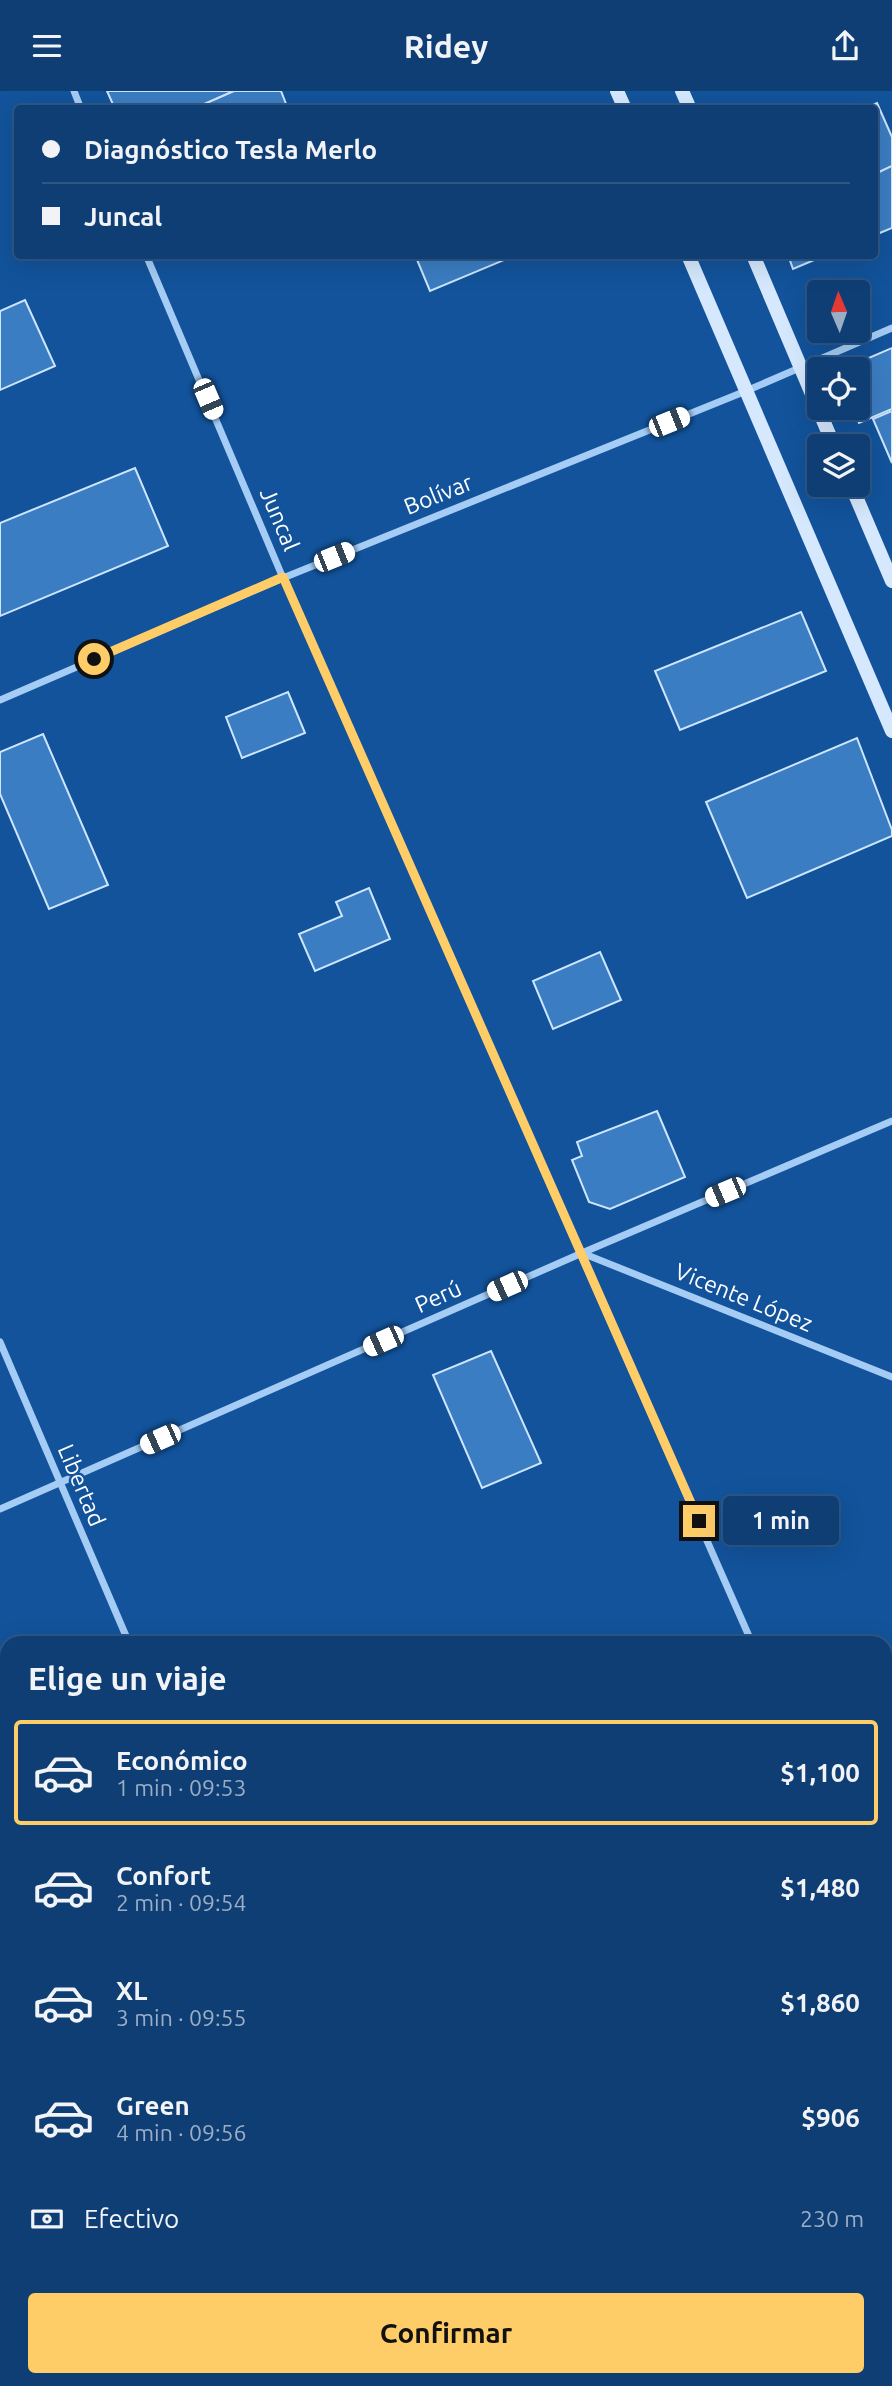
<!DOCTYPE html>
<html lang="es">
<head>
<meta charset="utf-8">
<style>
  body { margin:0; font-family:Ubuntu,sans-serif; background:#1c497c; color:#f1f3f6; height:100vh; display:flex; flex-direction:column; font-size:26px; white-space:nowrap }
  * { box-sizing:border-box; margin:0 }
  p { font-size:23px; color:#9baec5 }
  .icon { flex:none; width:38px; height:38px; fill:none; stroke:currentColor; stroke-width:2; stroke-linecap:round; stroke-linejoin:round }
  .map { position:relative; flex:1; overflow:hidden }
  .details { position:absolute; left:0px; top:1545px; width:892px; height:751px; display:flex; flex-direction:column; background:#0e3e74; border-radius:21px 21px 0 0; box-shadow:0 7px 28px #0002,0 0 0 2px #2e5786 }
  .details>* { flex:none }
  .banner { position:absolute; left:14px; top:14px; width:864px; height:154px; border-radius:7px; box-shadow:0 7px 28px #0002,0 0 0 2px #2e5786; display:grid; align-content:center; height:154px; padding:0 28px; background:#0e3e74 }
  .needle { width:46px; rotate:358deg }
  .fabs { position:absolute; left:807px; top:189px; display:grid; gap:14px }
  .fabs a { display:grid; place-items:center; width:63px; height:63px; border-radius:7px; background:#0e3e74; box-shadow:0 7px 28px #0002,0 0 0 2px #2e5786; font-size:35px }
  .end { position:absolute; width:32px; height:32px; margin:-16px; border:9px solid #ffcd68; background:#111; box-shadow:0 0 0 4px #111 }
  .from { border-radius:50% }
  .bubble { position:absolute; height:49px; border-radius:7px; background:#0e3e74; box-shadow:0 7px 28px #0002,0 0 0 2px #2e5786; font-size:23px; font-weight:700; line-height:49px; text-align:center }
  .car { position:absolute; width:21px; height:42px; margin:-21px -10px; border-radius:9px; box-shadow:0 0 5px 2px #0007; background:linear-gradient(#fff 24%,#345 0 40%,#fff 0 76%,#345 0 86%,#fff 0) }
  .banner b { display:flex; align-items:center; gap:24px; height:66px; font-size:26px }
  .banner b+b { border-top:2px solid #2e5786 }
  .banner i { width:18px; height:18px; background:#f1f3f6 }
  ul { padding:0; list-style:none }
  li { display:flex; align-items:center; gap:21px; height:105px; margin:0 14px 10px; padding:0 14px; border:4px solid transparent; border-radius:7px }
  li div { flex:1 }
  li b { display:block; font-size:26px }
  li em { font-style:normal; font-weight:700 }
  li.active { border-color:#ffcd68 }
  li>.icon { width:63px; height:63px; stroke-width:1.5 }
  h2 { padding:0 28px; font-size:32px; line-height:84px }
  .pay { display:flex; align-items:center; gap:18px; height:77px; padding:0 28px; font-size:26px }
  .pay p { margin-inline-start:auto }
  .primary-button { display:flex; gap:14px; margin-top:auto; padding:14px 28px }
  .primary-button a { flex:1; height:80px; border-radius:7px; background:#ffcd68; color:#111; font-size:28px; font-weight:700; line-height:80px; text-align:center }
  header { display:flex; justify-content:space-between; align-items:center; height:91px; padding:0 28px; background:#0e3e74; font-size:32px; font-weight:700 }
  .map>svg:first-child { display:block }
</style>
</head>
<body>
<header><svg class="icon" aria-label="menu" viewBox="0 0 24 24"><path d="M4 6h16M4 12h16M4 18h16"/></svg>Ridey<svg class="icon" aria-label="share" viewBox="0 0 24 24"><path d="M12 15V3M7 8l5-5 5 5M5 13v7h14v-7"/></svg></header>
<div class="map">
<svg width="892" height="2295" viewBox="0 0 892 2295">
  <rect width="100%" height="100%" fill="#12539b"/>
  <g fill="#3b7dc2" stroke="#cee5fe" stroke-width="2">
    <path d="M107,0H234L193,18H115Z"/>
    <path d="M234,0H281L288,18H193Z"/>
    <path d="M877,12L892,46V75L875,83V18H864Z"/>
    <path d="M892,75V137L875,144V83Z"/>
    <path d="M415,164H516L430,200Z"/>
    <path d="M788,164H826L793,178Z"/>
    <path d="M25,209L55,275L0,299V220Z"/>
    <path d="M892,257V318L859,332L853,317H858V278H843Z"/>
    <path d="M892,320V372L873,328Z"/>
    <path d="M135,377L168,455L0,525V432Z"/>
    <path d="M801,521L826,580L680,639L655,580Z"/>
    <path d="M288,601L305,642L242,667L226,626Z"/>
    <path d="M43,643L108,794L49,818L0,703V661Z"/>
    <path d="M857,647L892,739V745L747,807L706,711Z"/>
    <path d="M369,797L390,848L315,880L299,843L342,825L336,811Z"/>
    <path d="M600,861L621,909L553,938L533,890Z"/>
    <path d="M657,1020L685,1086L610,1118L589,1111L572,1069L582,1065L577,1051Z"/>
    <path d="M491,1260L541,1372L482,1397L433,1284Z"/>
    <path d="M892,2105V2177L886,2175V2110Z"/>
  </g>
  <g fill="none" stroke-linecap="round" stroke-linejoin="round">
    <g stroke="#a5ccf4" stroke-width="7">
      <path d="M74,0L81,18"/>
      <path d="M146,164L283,487L752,1552"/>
      <path d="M0,609L283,487L746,300L892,237"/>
      <path d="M582,1162L892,1286"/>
      <path d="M0,1251L129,1552"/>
      <path d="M0,1418L582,1162L892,1030"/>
      <path d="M886,1860L892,1875"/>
      <path d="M0,2029L7,2026"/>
      <path d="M437,2289L440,2295"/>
    </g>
    <g stroke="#d5e8fd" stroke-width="14">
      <path d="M617,0L625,18"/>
      <path d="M682,0L690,18"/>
      <path d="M688,164L892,640"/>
      <path d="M753,164L834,355"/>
      <path d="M851,394L892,490"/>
    </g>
  </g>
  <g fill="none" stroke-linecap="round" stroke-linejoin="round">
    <path stroke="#ffcd68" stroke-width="9" d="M94,568L283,486L699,1430"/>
  </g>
  <g text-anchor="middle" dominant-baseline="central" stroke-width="5" stroke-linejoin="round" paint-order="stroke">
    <g font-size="23" fill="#fff" stroke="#12539b">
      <text transform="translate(438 403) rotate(-22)">Bolívar</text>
      <text transform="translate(280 428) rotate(67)">Juncal</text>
      <text transform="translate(438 1205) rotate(-24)">Perú</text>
      <text transform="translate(744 1206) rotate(22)">Vicente López</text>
      <text transform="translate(82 1394) rotate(67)">Libertad</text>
    </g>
  </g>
</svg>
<div class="fabs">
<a><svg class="needle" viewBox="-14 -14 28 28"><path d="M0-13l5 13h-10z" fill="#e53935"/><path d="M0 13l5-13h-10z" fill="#9baec5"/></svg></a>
<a><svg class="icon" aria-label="locate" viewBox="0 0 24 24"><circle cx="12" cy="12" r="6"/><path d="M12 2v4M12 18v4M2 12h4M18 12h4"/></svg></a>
<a><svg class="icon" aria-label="layers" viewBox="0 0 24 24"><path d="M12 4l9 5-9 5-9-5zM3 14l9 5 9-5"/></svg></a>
</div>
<i class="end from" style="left:94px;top:568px"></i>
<i class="end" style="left:699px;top:1430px"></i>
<div class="bubble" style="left:723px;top:1405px;width:116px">1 min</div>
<i class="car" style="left:208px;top:308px;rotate:157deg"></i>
<i class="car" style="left:669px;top:331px;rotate:68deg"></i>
<i class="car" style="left:334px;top:466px;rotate:68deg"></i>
<i class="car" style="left:725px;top:1101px;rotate:247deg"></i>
<i class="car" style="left:507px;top:1195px;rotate:246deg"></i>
<i class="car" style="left:383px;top:1250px;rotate:246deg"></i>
<i class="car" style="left:160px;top:1348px;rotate:246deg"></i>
<div class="banner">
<b><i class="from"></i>Diagnóstico Tesla Merlo</b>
<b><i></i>Juncal</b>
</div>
<section class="details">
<h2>Elige un viaje</h2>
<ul>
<li class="active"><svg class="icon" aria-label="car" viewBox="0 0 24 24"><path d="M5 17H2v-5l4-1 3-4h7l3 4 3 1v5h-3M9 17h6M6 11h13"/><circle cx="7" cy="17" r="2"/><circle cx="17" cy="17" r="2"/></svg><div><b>Económico</b><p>1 min · 09:53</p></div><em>$1,100</em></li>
<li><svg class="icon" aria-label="car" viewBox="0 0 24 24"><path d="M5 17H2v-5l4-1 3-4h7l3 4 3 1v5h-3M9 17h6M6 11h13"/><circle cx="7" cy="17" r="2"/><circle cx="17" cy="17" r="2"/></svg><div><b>Confort</b><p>2 min · 09:54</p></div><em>$1,480</em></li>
<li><svg class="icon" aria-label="car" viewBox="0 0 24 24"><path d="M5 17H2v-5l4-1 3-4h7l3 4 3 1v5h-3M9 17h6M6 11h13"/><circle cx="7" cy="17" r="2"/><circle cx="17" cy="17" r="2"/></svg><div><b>XL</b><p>3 min · 09:55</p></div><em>$1,860</em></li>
<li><svg class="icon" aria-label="car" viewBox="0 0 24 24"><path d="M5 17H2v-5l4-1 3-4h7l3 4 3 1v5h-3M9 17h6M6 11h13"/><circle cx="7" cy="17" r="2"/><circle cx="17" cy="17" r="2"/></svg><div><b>Green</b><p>4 min · 09:56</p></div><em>$906</em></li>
</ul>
<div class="pay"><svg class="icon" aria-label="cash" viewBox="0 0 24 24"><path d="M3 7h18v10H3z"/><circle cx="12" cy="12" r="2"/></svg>Efectivo<p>230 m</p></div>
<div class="primary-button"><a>Confirmar</a></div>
</section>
</div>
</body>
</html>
